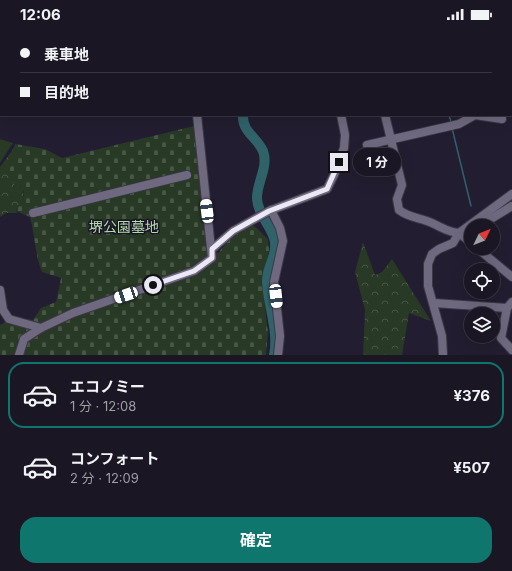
<!DOCTYPE html>
<html lang="ja">
<head>
<meta charset="utf-8">
<style>
  body { margin:0; font-family:Inter,"Noto Sans JP",sans-serif; background:#272331; color:#f1f3f6; height:100vh; display:flex; flex-direction:column; font-size:15px; white-space:nowrap }
  * { box-sizing:border-box; margin:0 }
  p { font-size:13px; color:#9f9fa6 }
  .icon { flex:none; width:22px; height:22px; fill:none; stroke:currentColor; stroke-width:2; stroke-linecap:round; stroke-linejoin:round }
  .map { position:relative; height:327px; overflow:hidden }
  .panel { display:flex; flex-direction:column; background:#1a1624; flex:1 }
  .panel>* { flex:none }
  .hud { position:absolute; left:0px; top:0px; width:512px; height:88px; box-shadow:0 4px 16px #0002,0 0 0 1px #383541; display:grid; align-content:center; height:88px; padding:0 20px; background:#1a1624 }
  .needle { width:26px; rotate:47deg }
  .buttons { position:absolute; left:464px; top:191px; display:grid; gap:8px }
  .buttons a { display:grid; place-items:center; width:36px; height:36px; border-radius:50%; background:#1a1624; box-shadow:0 4px 16px #0002,0 0 0 1px #383541; font-size:20px }
  .end { position:absolute; width:18px; height:18px; margin:-9px; border:5px solid #ebe8f5; background:#111; box-shadow:0 0 0 2px #111 }
  .from { border-radius:50% }
  .bubble { position:absolute; height:28px; border-radius:14px; background:#1a1624; box-shadow:0 4px 16px #0002,0 0 0 1px #383541; font-size:13px; font-weight:700; line-height:28px; text-align:center }
  .car { position:absolute; width:12px; height:24px; margin:-12px -6px; border-radius:5px; box-shadow:0 0 3px 1px #0007; background:linear-gradient(#fff 24%,#345 0 40%,#fff 0 76%,#345 0 86%,#fff 0) }
  .hud b { display:flex; align-items:center; gap:14px; height:38px; font-size:15px }
  .hud b+b { border-top:1px solid #383541 }
  .hud i { width:10px; height:10px; background:#f1f3f6 }
  ul { padding:7px 0 0; list-style:none }
  li { display:flex; align-items:center; gap:12px; height:66px; margin:0 8px 6px; padding:0 12px; border:2px solid transparent; border-radius:16px }
  li div { flex:1 }
  li b { display:block; font-size:15px }
  li em { font-style:normal; font-weight:700 }
  li.selected { border-color:#0f766e }
  li>.icon { width:36px; height:36px; stroke-width:1.5 }
  .cta { display:flex; gap:8px; margin-top:auto; padding:8px 20px }
  .cta a { flex:1; height:46px; border-radius:16px; background:#0f766e; color:#fff; font-size:16px; font-weight:700; line-height:46px; text-align:center }
  .status { display:flex; justify-content:space-between; align-items:center; height:28px; padding:0 20px; background:#1a1624; direction:ltr }
  .status svg { height:11px; fill:currentColor }
  .map>svg:first-child { display:block }
</style>
</head>
<body>
<div class="status"><b>12:06</b><svg viewBox="0 0 49 12"><path d="M0 12V9h3v3zM5 12V6h3v6zM10 12V3h3v9zM15 12V0h3v12zM26 1h20v11H26zM47 4h2v5h-2z"/></svg></div>
<div class="map">
<svg width="512" height="327" viewBox="0 0 512 327">
  <defs>
    <pattern id="forest-crowns" width="20" height="18" patternUnits="userSpaceOnUse"><rect width="20" height="18" fill="#283925"/><path d="M2 6a3 3 0 1 1 6 0M12 15a3 3 0 1 1 6 0" fill="none" stroke="#475645"/></pattern>
    <pattern id="cemetery-stones" width="16" height="16" patternUnits="userSpaceOnUse"><rect width="16" height="16" fill="#283925"/><path d="M2 7V4a2 2 0 0 1 4 0v3zM10 15v-3a2 2 0 0 1 4 0v3z" fill="#475645"/></pattern>
  </defs>
  <rect width="100%" height="100%" fill="#221d30"/>
  <g fill="url(#forest-crowns)">
    <path d="M14,120L20,125L14,156L23,162L24,170L16,183L18,185H6L0,189V139Z"/>
    <path d="M363,214L375,247L382,244L392,231L431,293L409,285L402,327H363L365,282L355,244Z"/>
  </g>
  <path fill="url(#cemetery-stones)" d="M194,98L207,223L218,225L233,207L251,195L268,211L269,222L262,254L268,305L266,327H0V297L8,293L21,299L27,291L33,292L41,280L56,274L61,250L42,244C35,228 35,207 30,189L16,183L24,170V164C18,157 8,154 7,144L20,125L14,120L15,116L45,121L62,130Z"/>
  <path fill="#283925" d="M0,111L13,115L0,135Z"/>
  <g fill="none" stroke-linecap="round" stroke-linejoin="round">
    <g stroke="#30626a" stroke-width="1.5">
      <path d="M429,0V1"/>
      <path d="M449,87L451,94"/>
      <path d="M452,100L471,178"/>
    </g>
    <g stroke="#30626a" stroke-width="10">
      <path d="M285,0V1"/>
      <path d="M243,87C242,104 257,109 263,123C269,139 256,156 257,171C258,186 270,197 274,210C279,225 266,240 267,254C268,278 279,303 274,327"/>
    </g>
    <g stroke="#3d3848" stroke-width="10">
      <g id="minor">
        <path d="M192,0V1"/>
        <path d="M365,0V1"/>
        <path d="M496,0L497,1"/>
        <path d="M344,1V0"/>
        <path d="M511,7H512"/>
        <path d="M385,87L402,157L397,171L399,182C411,191 420,189 432,195C443,200 447,204 459,205L512,166"/>
        <path d="M367,117L459,96L475,87L502,91"/>
        <path d="M271,182L280,200L283,213L274,254L280,308L278,327"/>
        <path d="M33,185L187,147"/>
        <path d="M475,195L489,192L512,178"/>
        <path d="M477,220L512,249"/>
        <path d="M212,221L233,203L269,183L327,161L334,147L344,120L345,107L341,87"/>
        <path d="M0,262L3,282L9,291L41,300"/>
        <path d="M434,275L507,280L512,274"/>
        <path d="M507,280L501,310L512,322"/>
        <path d="M19,327L24,311L41,300L73,285L194,243L212,230L197,87"/>
        <path d="M443,327L442,308L428,258V236L432,226L439,221L453,215L459,205L471,215"/>
      </g>
    </g>
    <use href="#minor" stroke="#6f697f" stroke-width="8"/>
  </g>
  <g fill="none" stroke-linecap="round" stroke-linejoin="round">
    <path stroke="#ebe8f5" stroke-width="5" d="M153,257L194,243L212,230V221L233,203L269,183L327,161L339,134"/>
  </g>
  <g text-anchor="middle" dominant-baseline="central" stroke-width="3" stroke-linejoin="round" paint-order="stroke">
    <g font-size="14" fill="#b1dca7" stroke="#191426">
      <text x="124" y="198">堺公園墓地</text>
    </g>
  </g>
</svg>
<div class="buttons">
<a><svg class="needle" viewBox="-14 -14 28 28"><path d="M0-13l5 13h-10z" fill="#e53935"/><path d="M0 13l5-13h-10z" fill="#9f9fa6"/></svg></a>
<a><svg class="icon" aria-label="locate" viewBox="0 0 24 24"><circle cx="12" cy="12" r="6"/><path d="M12 2v4M12 18v4M2 12h4M18 12h4"/></svg></a>
<a><svg class="icon" aria-label="layers" viewBox="0 0 24 24"><path d="M12 4l9 5-9 5-9-5zM3 14l9 5 9-5"/></svg></a>
</div>
<i class="end from" style="left:153px;top:257px"></i>
<i class="end" style="left:339px;top:134px"></i>
<div class="bubble" style="left:353px;top:120px;width:48px">1 分</div>
<i class="car" style="left:207px;top:183px;rotate:353deg"></i>
<i class="car" style="left:126px;top:267px;rotate:251deg"></i>
<i class="car" style="left:276px;top:268px;rotate:174deg"></i>
<div class="hud">
<b><i class="from"></i>乗車地</b>
<b><i></i>目的地</b>
</div>
</div>
<section class="panel">
<ul>
<li class="selected"><svg class="icon" aria-label="car" viewBox="0 0 24 24"><path d="M5 17H2v-5l4-1 3-4h7l3 4 3 1v5h-3M9 17h6M6 11h13"/><circle cx="7" cy="17" r="2"/><circle cx="17" cy="17" r="2"/></svg><div><b>エコノミー</b><p>1 分 · 12:08</p></div><em>¥376</em></li>
<li><svg class="icon" aria-label="car" viewBox="0 0 24 24"><path d="M5 17H2v-5l4-1 3-4h7l3 4 3 1v5h-3M9 17h6M6 11h13"/><circle cx="7" cy="17" r="2"/><circle cx="17" cy="17" r="2"/></svg><div><b>コンフォート</b><p>2 分 · 12:09</p></div><em>¥507</em></li>
</ul>
<div class="cta"><a>確定</a></div>
</section>
</body>
</html>
